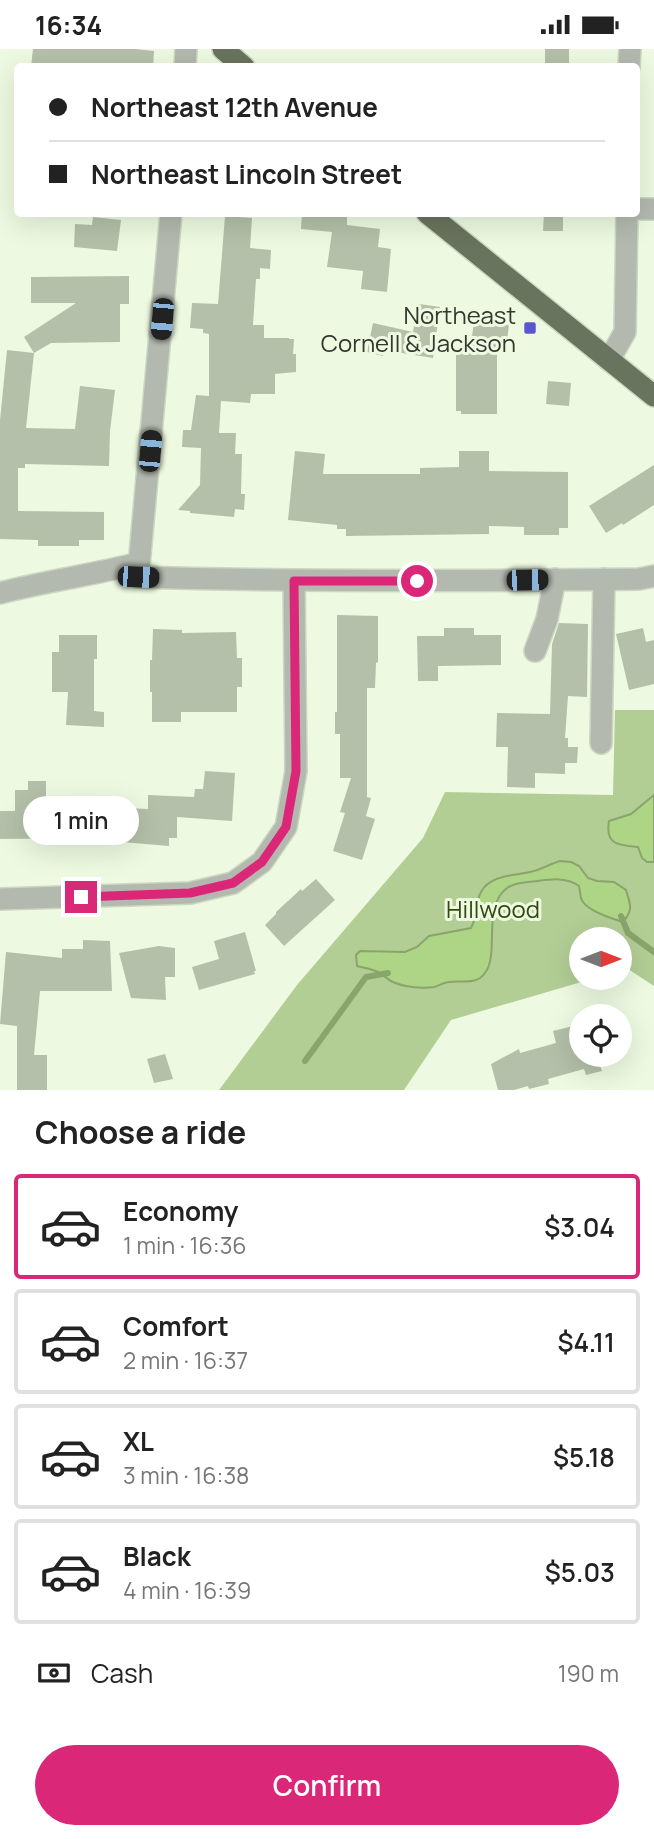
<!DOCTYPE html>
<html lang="en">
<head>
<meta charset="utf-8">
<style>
  body { margin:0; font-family:Manrope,sans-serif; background:#f6f6f6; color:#222; height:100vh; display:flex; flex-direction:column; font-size:26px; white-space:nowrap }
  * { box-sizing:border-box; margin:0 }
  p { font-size:23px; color:#767676 }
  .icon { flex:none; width:38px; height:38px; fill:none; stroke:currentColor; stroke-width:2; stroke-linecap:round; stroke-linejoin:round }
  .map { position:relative; height:1041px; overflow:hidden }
  .sheet { display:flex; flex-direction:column; background:#fff; flex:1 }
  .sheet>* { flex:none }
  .guide { position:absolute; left:14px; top:14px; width:626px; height:154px; border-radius:7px; box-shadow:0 7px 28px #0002; display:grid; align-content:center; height:154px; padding:0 35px; background:#fff }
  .needle { width:46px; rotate:90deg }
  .fabs { position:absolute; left:569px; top:878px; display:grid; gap:14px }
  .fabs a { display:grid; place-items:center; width:63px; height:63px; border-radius:50%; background:#fff; box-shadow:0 7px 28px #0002; font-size:35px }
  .end { position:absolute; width:32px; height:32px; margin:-16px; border:9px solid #db2777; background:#fff; box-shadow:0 0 0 4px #fff }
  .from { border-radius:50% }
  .bubble { position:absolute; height:49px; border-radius:24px; background:#fff; box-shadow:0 7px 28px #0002; font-size:23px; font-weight:600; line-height:49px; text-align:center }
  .car { position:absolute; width:21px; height:42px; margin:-21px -10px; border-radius:9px; box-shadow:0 0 5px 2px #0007; background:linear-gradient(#222 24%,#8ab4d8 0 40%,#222 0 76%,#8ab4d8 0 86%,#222 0) }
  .guide b { display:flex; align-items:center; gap:24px; height:66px; font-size:26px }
  .guide b+b { border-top:2px solid #e0e0e0 }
  .guide i { width:18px; height:18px; background:#222 }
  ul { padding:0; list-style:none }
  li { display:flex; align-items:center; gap:21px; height:105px; margin:0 14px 10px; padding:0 21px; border:4px solid #e0e0e0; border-radius:7px }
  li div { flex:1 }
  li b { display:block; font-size:26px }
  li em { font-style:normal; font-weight:600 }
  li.current { border-color:#db2777 }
  li>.icon { width:63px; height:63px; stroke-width:1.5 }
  h2 { padding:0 35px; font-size:32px; line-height:84px }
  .pay { display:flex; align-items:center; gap:18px; height:77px; padding:0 35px; font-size:26px }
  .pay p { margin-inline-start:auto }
  .cta { display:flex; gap:14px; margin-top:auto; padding:14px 35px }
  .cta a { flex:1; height:80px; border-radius:42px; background:#db2777; color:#fff; font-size:28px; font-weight:600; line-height:80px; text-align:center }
  .status { display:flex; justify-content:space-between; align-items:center; height:49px; padding:0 35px; background:#fff; direction:ltr }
  .status svg { height:19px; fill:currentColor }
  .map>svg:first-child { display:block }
</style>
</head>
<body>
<div class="status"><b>16:34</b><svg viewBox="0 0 49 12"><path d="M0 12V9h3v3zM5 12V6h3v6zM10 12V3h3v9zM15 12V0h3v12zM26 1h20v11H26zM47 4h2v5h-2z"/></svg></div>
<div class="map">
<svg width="654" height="1041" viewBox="0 0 654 1041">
  <rect width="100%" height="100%" fill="#edfae1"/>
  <path fill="#b2ce95" d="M615,661H654V937L628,920L620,922V891H581V929H595L451,971L404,1041H219L297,936L423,789L445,743L613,746Z"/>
  <g fill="#aed486" stroke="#89a56c" stroke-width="2">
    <path d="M654,746V813H647L642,809L638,798C618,796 605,796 609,772L631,765Z"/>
    <path d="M560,812L571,813L579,817L588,829L597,832L614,833L626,841C630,855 634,860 623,873C613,870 584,861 581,849C580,845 580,841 579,837C566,828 553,830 538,832C529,833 514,833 507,839C479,860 504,912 480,929C471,935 460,931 449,933C444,933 439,937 434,938C422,940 402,938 391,932C387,930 383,925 378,923C372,920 364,919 357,917L356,906L360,902L405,903L417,898L429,887L471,879C478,866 475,854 481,843C490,826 513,827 530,823C540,821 550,815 560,812Z"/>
  </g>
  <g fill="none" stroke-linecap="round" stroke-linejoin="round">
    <g stroke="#89a56c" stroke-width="6">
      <path d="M621,867L628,884L654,903"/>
      <path d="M305,1012L366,928L388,924"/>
    </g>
  </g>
  <g fill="#b4c0a9">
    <path d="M33,0H135L154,2L153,18H31Z"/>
    <rect x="545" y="0" width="24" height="18"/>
    <path d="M302,164H347V176L380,180L378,198L391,200L387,243L361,240L363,222L327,218L332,183L301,180Z"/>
    <path d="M544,164H563V182H543Z"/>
    <path d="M225,167L252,169L250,199L271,201L270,220L260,219V230H256L253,276H264V289H289V290H294L293,305H296V323L275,325V345H251L250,354L221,352L219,384H236L235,405H242L241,445H245L244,461L235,460L234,468L190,464V462L178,461L200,436L201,399L182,398L183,381H191L196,346L209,347V285L203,284V280L190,279L192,254L218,255Z"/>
    <path d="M93,168L121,171L117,202L74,198L75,175L92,176Z"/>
    <path d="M129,227V255H120V293L51,294L34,304L24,288L76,254H31V228Z"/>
    <path d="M419,255L440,258L433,309L384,301L383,307L367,303L373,274L413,283L417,256Z"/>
    <path d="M474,272L509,276L506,300L497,299V365H461V362H456V303H470Z"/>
    <path d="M7,301L34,304L26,379L75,380L80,337L115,341L110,382L109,417L25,415V419H18V462L104,463V491H79V497H38V491L0,490V371Z"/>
    <path d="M548,332L571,334L569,357L546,355Z"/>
    <path d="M295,402L325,405L323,425H420V419L459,418V402H489V422L568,423V479H559V486H524V478L489,477V485L346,487V480H337V476L288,471Z"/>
    <path d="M654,416V456L623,476L622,474L606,484L589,457Z"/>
    <path d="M337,566L378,567V613L376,614L375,639H367V748L371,749L366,767L375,770L362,811L333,802L345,764L340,763L351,729H340V685H335V663H337Z"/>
    <path d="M559,574L588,575L587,648L568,647L565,689H568V698H578L577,714H565V725L535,724V739L507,738L508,698H496L497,664L550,665L552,595Z"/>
    <path d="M444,579H474V586H501V616L438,617V632H418L417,587H444Z"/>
    <path d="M643,579L646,593L654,591V635L629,641L616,585Z"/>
    <path d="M153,580L182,581V584L236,583L237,609H242V638H237V663H181V673H152V643H150V611H152Z"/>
    <path d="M59,586H97V610H94V662L104,663V678L66,676L68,643H52V603H59Z"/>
    <path d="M205,722L235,724L232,772L177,768V789H169V797L122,793L123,759L148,760V746L194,748L195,740H203Z"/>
    <path d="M28,732H46V748H90V789L0,790V762H15V741H28Z"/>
    <path d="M316,830L335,851L284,897L265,876L276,865V863L301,840L302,842Z"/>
    <path d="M245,883L256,922H254L255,925L199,941L192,918L219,910L214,892Z"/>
    <path d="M83,891L110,892L112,942H40L34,1006H47V1041H17V977L0,975L6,903L62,909V900H83Z"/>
    <path d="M159,897L175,899V928H165L166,951L131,949L119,904Z"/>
    <path d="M581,975V1006H616V1012L600,1016L602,1022L586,1026L584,1020L548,1030L549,1035L529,1040L528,1037L514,1041H498L491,1015L519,1000L520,1004L556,994L553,982Z"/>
    <path d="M165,1005L173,1030L154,1034L147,1010Z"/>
  </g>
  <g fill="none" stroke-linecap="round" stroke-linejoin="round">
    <g stroke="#ccd7c1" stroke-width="24">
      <g id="minor">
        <path d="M185,18L186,0"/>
        <path d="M629,18L630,0"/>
        <path d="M637,160H654"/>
        <path d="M171,164L138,528C305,533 472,532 639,530L654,527"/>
        <path d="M609,311L625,283L627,164"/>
        <path d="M0,544C46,532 93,526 139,514"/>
        <path d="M535,602L547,570L555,530"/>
        <path d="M601,694L604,530"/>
        <path d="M0,850L190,844L233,834L262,813L286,778L296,722L294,532"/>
      </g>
    </g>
    <g stroke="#ccd7c1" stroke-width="24">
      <g id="highway">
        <path d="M223,0L244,18"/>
        <path d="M427,164L654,347"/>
      </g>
    </g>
    <use href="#minor" stroke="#b3b9ae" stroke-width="21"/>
    <use href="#highway" stroke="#69745e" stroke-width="21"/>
  </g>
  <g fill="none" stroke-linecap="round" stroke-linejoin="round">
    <path stroke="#db2777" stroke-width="9" d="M81,848L190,844L233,834L262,813L286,778L296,722L294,532H417"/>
  </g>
  <rect fill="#5b57cf" stroke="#edfae1" stroke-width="2.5" x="523" y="272" width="14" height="14" rx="3.5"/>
  <g text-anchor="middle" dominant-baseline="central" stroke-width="6" stroke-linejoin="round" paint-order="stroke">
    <g font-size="24" fill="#33382e" stroke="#edfae1" text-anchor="end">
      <text x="516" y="265">Northeast<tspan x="516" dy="28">Cornell &amp; Jackson</tspan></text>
    </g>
    <g font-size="24" fill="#324912" stroke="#edfae1">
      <text x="493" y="859">Hillwood</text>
    </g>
  </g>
</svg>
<div class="fabs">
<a><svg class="needle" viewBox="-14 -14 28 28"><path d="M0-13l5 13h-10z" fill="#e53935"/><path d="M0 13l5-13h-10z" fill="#767676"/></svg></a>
<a><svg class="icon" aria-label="locate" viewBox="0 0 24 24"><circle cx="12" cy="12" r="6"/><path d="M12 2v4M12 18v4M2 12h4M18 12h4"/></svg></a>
</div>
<i class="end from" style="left:417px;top:532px"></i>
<i class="end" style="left:81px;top:848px"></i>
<div class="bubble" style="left:23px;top:747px;width:116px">1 min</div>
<i class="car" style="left:162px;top:270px;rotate:185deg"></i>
<i class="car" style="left:150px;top:402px;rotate:5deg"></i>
<i class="car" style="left:138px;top:528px;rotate:92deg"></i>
<i class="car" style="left:527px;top:531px;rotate:89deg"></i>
<div class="guide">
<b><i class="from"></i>Northeast 12th Avenue</b>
<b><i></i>Northeast Lincoln Street</b>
</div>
</div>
<section class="sheet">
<h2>Choose a ride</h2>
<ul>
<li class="current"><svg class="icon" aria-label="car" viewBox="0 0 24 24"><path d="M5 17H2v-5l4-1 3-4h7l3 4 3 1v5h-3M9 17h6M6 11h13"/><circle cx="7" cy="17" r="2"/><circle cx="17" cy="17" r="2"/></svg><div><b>Economy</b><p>1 min · 16:36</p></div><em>$3.04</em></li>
<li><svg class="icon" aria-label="car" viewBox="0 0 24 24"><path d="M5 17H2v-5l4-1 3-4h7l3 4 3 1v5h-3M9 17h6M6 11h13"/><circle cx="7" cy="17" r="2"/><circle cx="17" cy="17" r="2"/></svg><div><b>Comfort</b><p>2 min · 16:37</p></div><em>$4.11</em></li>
<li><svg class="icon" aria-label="car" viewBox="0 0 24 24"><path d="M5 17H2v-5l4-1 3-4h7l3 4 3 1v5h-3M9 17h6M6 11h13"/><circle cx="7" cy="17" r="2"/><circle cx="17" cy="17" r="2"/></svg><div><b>XL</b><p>3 min · 16:38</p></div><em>$5.18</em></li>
<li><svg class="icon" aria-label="car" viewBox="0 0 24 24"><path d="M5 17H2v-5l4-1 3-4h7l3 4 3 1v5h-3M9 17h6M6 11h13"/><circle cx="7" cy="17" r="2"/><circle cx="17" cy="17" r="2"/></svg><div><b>Black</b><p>4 min · 16:39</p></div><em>$5.03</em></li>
</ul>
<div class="pay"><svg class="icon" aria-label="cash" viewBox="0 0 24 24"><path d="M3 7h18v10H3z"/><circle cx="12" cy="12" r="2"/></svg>Cash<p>190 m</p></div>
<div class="cta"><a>Confirm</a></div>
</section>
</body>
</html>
